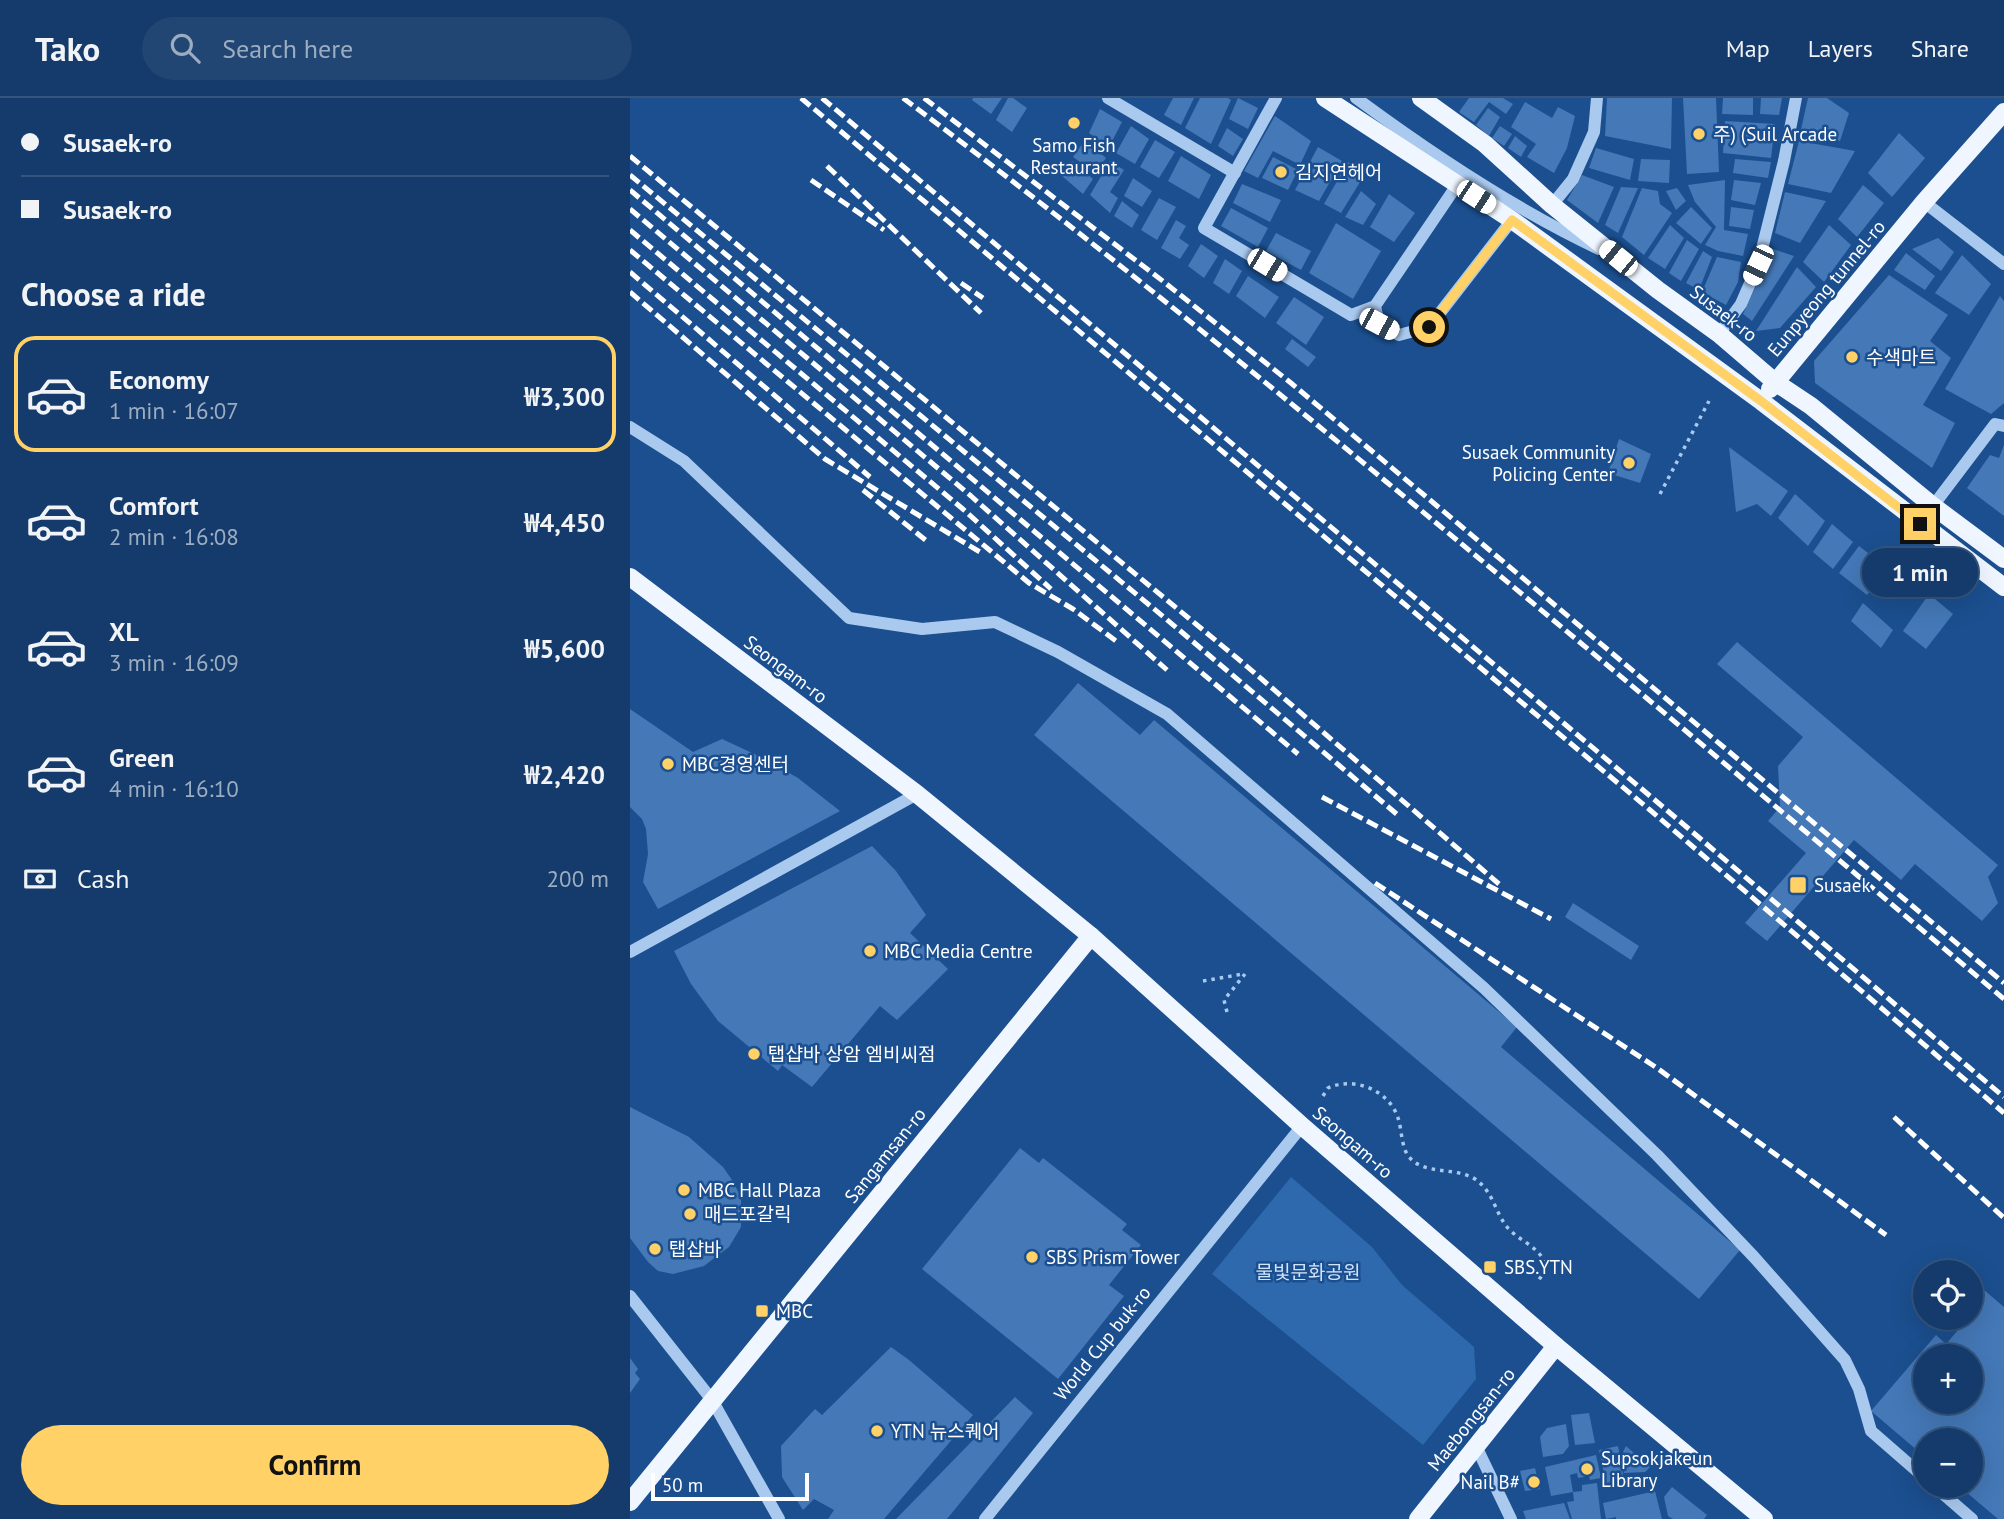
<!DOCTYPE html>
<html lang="en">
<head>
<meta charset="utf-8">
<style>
  body { margin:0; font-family:"PT Sans","Noto Sans KR",sans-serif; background:#214673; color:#f1f3f6; height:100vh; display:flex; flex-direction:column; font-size:26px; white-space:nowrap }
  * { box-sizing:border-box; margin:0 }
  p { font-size:23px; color:#9dadc1 }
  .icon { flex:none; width:38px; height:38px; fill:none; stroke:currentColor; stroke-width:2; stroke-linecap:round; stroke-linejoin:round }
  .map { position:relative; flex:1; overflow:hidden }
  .details { display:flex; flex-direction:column; background:#143b6b; width:630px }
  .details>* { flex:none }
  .guide { display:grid; align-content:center; height:154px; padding:0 21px; background:#143b6b }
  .buttons { position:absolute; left:1283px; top:1162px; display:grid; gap:14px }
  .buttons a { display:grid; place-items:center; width:70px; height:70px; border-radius:50%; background:#143b6b; box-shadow:0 7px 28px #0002,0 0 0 2px #33557e; font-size:35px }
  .scale { position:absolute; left:21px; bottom:18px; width:158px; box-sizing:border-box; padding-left:7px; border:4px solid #fff; border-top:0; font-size:19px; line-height:24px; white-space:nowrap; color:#fff; -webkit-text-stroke:5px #1b4f8f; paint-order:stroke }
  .end { position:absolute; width:32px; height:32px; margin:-16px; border:9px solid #ffd166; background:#111; box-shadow:0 0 0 4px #111 }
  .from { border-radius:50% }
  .bubble { position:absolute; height:49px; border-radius:24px; background:#143b6b; box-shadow:0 7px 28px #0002,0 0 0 2px #33557e; font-size:23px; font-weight:700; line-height:49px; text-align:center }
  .car { position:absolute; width:21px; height:42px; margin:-21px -10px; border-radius:9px; box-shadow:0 0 5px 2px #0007; background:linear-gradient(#fff 24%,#345 0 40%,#fff 0 76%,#345 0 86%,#fff 0) }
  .guide b { display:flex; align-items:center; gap:24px; height:66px; font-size:26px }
  .guide b+b { border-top:2px solid #33557e }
  .guide i { width:18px; height:18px; background:#f1f3f6 }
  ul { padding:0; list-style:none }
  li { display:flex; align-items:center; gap:21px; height:116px; margin:0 14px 10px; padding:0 7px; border:4px solid transparent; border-radius:21px }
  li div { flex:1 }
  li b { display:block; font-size:26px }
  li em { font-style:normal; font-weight:700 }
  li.active { border-color:#ffd166 }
  li>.icon { width:63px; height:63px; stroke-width:1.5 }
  h2 { padding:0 21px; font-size:32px; line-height:84px }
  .pay { display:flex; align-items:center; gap:18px; height:77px; padding:0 21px; font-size:26px }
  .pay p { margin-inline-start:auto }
  .action { display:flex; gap:14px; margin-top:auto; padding:14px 21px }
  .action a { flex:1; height:80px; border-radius:42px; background:#ffd166; color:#111; font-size:28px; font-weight:700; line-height:80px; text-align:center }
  header { display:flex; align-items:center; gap:42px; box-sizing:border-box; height:98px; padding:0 35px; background:#143b6b; border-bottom:2px solid #33557e }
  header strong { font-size:33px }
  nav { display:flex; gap:38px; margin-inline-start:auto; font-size:24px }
  .search { width:490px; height:63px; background:#214673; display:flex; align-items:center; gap:18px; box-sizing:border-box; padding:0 24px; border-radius:38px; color:#9dadc1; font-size:26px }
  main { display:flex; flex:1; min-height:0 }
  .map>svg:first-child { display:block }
</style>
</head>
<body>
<header>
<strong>Tako</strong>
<div class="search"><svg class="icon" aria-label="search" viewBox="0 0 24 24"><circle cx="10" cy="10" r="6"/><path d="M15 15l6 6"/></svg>Search here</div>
<nav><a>Map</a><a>Layers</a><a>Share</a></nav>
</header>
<main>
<section class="details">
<div class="guide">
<b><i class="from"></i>Susaek-ro</b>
<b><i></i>Susaek-ro</b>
</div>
<h2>Choose a ride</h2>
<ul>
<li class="active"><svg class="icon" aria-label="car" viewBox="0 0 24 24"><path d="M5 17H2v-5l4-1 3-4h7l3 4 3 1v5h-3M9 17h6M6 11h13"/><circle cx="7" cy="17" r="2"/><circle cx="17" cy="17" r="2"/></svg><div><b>Economy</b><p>1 min · 16:07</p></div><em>₩3,300</em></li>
<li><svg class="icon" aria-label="car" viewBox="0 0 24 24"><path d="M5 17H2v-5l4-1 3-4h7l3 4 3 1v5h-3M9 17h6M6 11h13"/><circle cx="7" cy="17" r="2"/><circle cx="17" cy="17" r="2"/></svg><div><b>Comfort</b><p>2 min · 16:08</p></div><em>₩4,450</em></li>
<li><svg class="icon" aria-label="car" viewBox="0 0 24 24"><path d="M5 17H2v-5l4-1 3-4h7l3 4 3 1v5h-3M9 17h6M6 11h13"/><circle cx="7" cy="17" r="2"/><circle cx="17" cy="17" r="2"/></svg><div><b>XL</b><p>3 min · 16:09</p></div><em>₩5,600</em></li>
<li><svg class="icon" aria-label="car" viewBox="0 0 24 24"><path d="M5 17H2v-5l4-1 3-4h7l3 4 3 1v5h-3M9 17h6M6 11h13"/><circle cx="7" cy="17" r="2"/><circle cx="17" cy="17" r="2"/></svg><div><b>Green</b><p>4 min · 16:10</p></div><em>₩2,420</em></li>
</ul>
<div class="pay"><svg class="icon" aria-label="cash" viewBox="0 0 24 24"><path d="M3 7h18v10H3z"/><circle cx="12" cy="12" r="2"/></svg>Cash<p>200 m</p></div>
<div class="action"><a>Confirm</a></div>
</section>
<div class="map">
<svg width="1374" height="1421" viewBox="0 0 1374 1421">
  <rect width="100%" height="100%" fill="#1b4f8f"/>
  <path fill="#2e69ad" d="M661,1079L742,1149L772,1187L844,1249L846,1281L793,1347L582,1176Z"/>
  <g fill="#4478b7" fill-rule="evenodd">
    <path d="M343,0H372L361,16L342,2Z"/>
    <path d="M378,0H383L397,10L382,34L366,22Z"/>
    <path d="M543,0H564L551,27L534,17Z"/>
    <path d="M570,0H598L601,2L581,46L555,30Z"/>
    <path d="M608,0L628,10L618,31L599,21Z"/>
    <path d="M839,0H873L883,6L876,16L859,4L844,24L829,14Z"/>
    <path d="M977,0H1042L1041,51L975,38Z"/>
    <path d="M1053,0H1086L1089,74L1057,76Z"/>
    <path d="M1093,0H1123V17L1092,16Z"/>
    <path d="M1131,0H1152L1149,17L1130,16Z"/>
    <path d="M1178,0H1197L1219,15L1210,43L1170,36Z"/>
    <path d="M895,4L922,20L928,9L945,18L937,50L924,75L897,59L906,46L881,29Z"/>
    <path d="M858,10L870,19L859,38L846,27Z"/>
    <path d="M470,11L492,24L479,49L459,35Z"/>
    <path d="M645,18L681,43L670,67L643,53L628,80L614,73Z"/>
    <path d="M1095,23L1145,26L1141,60L1093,55Z"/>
    <path d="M501,28L519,41L505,66L486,55Z"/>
    <path d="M870,28L882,36L874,48L862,40Z"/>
    <path d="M597,30L613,41L603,58L588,48Z"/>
    <path d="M1269,35L1295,60L1262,99L1238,75Z"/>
    <path d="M885,38L897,48L891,59L878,50Z"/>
    <path d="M455,42L476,60L465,75L443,59Z"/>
    <path d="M525,42L545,54L529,80L510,69Z"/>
    <path d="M1169,43L1225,53L1201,95L1158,86Z"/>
    <path d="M688,49L712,63L689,103L665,92Z"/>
    <path d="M966,50L1004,61L1000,82L959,70Z"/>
    <path d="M551,58L581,77L569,101L538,83Z"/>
    <path d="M643,59L668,72L658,92L632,80Z"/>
    <path d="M1011,61L1040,62L1039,85L1008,83Z"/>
    <path d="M1105,61L1141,64L1138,80L1103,75Z"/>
    <path d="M442,63L463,81L453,96L432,78Z"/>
    <path d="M480,63L494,72L480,94L488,100L480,115L460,97Z"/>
    <path d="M718,64L735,76L711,115L694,106Z"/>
    <path d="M952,77L984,89L968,125L937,102Z"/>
    <path d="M503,80L522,93L512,109L494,98Z"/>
    <path d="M1095,82L1094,132L1118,136L1113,158L1088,153L1075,147L1086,129L1065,104L1058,87Z"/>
    <path d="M1104,82L1131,85L1125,107L1101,102Z"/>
    <path d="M612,86L651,102L640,124L603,105Z"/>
    <path d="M1233,87L1254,105L1227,139L1208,121Z"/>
    <path d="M991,89L1008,90L988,135L975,127Z"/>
    <path d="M1012,90L1028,93L1030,106L1042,115L1014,157L992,139Z"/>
    <path d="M1047,90L1056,103L1046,112L1036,93Z"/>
    <path d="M731,93L746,106L733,127L715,119Z"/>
    <path d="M1155,94L1196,103L1170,145L1145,135Z"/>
    <path d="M759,96L785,115L764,144L740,129Z"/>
    <path d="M529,100L546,109L527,142L511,132Z"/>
    <path d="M492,103L509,117L502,130L484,118Z"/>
    <path d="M1061,109L1082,130L1071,146L1046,125Z"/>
    <path d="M1101,109L1124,112L1120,131L1099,128Z"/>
    <path d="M601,110L638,130L628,149L591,128Z"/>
    <path d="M546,122L556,128L549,140L559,147L550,161L531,150Z"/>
    <path d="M706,125L751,153L723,201L679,175Z"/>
    <path d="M1040,127L1054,140L1035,171L1018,160Z"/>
    <path d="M1199,127L1221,147L1194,184L1173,164Z"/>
    <path d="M646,135L681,153L671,172L636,153Z"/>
    <path d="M1308,140L1324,154L1311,173L1282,151Z"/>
    <path d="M1057,142L1069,151L1051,183L1039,175Z"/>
    <path d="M571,146L588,158L574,180L558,168Z"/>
    <path d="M1143,151L1164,158L1122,223L1113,216Z"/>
    <path d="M1073,153L1082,159L1069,192L1056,185Z"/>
    <path d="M1276,155L1305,178L1295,192L1264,172Z"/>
    <path d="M1332,157L1361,186L1339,217L1305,195Z"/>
    <path d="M1087,159L1111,164L1108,184L1096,207L1072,194Z"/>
    <path d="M595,161L612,173L599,196L583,185Z"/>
    <path d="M1167,169L1186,189L1150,230L1126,233Z"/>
    <path d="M1259,177L1318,217L1300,243L1321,260L1293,307L1325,325L1302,370L1185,285L1184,263Z"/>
    <path d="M618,178L649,199L635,220L606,198Z"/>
    <path d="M1370,198L1374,203V305L1361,316L1315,291Z"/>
    <path d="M664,199L694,219L676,247L646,225Z"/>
    <path d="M662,241L686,259L678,269L655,251Z"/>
    <path d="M989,341L1021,356L1010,385L978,375Z"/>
    <path d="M1374,347V418L1337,390L1360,357L1369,360Z"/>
    <path d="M1099,349L1158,393L1141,418L1127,406L1106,414Z"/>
    <path d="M1165,396L1195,423L1178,448L1148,420Z"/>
    <path d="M1202,426L1223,444L1203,471L1183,454Z"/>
    <path d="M1229,448L1256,469L1237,497L1209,475Z"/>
    <path d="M1299,496L1323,516L1296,551L1273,533Z"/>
    <path d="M1233,505L1263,532L1251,550L1221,523Z"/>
    <path d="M1107,544L1368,767L1358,779L1368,805L1352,823L1285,766L1271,782L1224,742L1137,843L1115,825L1176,755L1138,723L1150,709L1148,668L1173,639L1087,566Z"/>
    <path d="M448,585L510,637L524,622L887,929L871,949L1110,1152L1069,1201L404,637Z"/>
    <path d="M0,611L63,654L92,641L133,660L168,680L210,713L28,811L13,784L18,756L16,731L12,721L0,709Z"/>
    <path d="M242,748L266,773L296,817L280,835L318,871L267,922L250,908L182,989L152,967L148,973L88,923L61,886L44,853Z"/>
    <path d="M943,805L1009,848L1001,862L935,819Z"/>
    <path d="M0,1009L59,1039L93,1069L104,1085L111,1100V1129L99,1149L74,1168L43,1176L28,1173L18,1164L0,1140Z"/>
    <path d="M390,1050L409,1065L413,1060L497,1126L492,1132L511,1147L479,1187L494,1198L428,1281L292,1171Z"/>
    <path d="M1347,1186L1374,1209V1421H1368L1329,1388H1340V1342H1295V1359L1241,1313L1306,1237L1316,1246L1328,1232L1316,1223L1319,1220H1340V1194ZM1295,1258H1340V1304H1295Z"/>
    <path d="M261,1249L279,1262L343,1317L254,1421H198L204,1412L184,1401L173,1412L152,1379L151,1348L185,1311L192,1317Z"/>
    <path d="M0,1260L8,1271L5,1275L10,1281L0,1295Z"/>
    <path d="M385,1299L403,1315L317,1421H266Z"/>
    <path d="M959,1315L965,1345L945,1347L941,1317Z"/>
    <path d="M936,1326L939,1348L933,1356L913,1359L910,1339L917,1330Z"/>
    <path d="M988,1348L994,1381L976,1385L969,1352Z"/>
    <path d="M996,1348L1020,1369L1015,1374L994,1375L993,1354Z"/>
    <path d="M966,1357L971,1380L960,1382L959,1378L948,1380L947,1375L940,1377L943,1394L921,1398L915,1369Z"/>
    <path d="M905,1370L910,1391L895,1393L890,1373Z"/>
    <path d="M967,1385L971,1421H942L937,1404L944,1403L943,1394L952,1393V1387Z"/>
    <path d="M1042,1389L1077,1417L1074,1421H1043L1038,1418L1034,1399Z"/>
    <path d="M1025,1393L1032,1421H986V1419L976,1421L973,1405Z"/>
    <path d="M934,1405L940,1421H896L893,1413Z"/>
  </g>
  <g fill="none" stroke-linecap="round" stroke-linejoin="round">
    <g stroke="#a9c9ee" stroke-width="3.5" stroke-dasharray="3.5 5" stroke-linecap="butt">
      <path d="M1030,396L1079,303"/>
      <path d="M573,883L613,876"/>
      <path d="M597,914L594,902L615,876"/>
      <path d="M693,998L698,990C724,978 759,992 768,1020C772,1031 771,1051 780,1060C795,1077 826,1069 845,1081C863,1093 865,1114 877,1129C887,1141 906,1148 913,1161C918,1171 912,1178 906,1185"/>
    </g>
    <g stroke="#a9c9ee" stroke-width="12">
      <path d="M478,0L605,75"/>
      <path d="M646,0L574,130L721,217L745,208"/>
      <path d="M726,0C799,54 886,112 969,151"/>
      <path d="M827,87L745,208L749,226L769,237L799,229L882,122"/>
      <path d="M1294,104L1374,166"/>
      <path d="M922,107L943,81L964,34L967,0"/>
      <path d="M1089,236L1111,206L1128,167L1154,63L1166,0"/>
      <path d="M0,329L54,363L219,520L292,531L365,524L428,554L537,616L854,890L1027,1057L1124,1159L1215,1262L1229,1291L1241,1333L1295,1380"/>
      <path d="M1303,408L1365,326L1374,328"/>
      <path d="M0,854L287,696"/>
      <path d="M0,1198L82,1302L149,1421"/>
      <path d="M846,1348L881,1421"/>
      <path d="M1304,1388L1342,1421"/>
      <path d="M355,1421L672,1028"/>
    </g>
    <g stroke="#f0f6ff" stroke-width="18">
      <path d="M695,0L882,122L1131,303L1374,489"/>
      <path d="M791,0L855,46L922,107L1028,192L1089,236L1145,284L1181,308L1303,408L1374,461"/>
      <path d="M1140,291L1294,104L1374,14"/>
      <path d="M0,479L287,696L461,838L672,1028L926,1248L1134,1421"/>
      <path d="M0,1404L461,838"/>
      <path d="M788,1421L926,1248"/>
    </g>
    <g stroke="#fff" stroke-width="5" stroke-dasharray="12 5" stroke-linecap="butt">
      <path d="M171,0L1020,712L1374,1015"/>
      <path d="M192,0L1026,703L1374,999"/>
      <path d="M273,0C447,130 615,267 782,405C981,569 1177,735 1374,901"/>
      <path d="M294,0L534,184L661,285L1374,885"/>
      <path d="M0,58L613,565L869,786"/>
      <path d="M197,68L351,215"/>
      <path d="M0,77L535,520L769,718"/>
      <path d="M181,82L254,132"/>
      <path d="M0,92L668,656"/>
      <path d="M0,111L341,398L537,572"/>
      <path d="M0,132L334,412L421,491"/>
      <path d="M0,152L399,485L443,511L486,543"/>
      <path d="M0,174L240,379"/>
      <path d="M331,185L353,200"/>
      <path d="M0,194L195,361L350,454"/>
      <path d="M233,392L298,444"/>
      <path d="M692,699L921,821"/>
      <path d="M745,785L1027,970L1256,1137"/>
      <path d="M1264,1019L1374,1120"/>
    </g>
  </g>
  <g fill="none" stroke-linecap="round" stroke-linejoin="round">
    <path stroke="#ffd166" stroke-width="9" d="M799,229L882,122L1131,303L1290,426"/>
  </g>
  <g fill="#ffd166" stroke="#1b4f8f" stroke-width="2.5">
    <circle cx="444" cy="25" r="7"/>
    <circle cx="1069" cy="36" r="7"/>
    <circle cx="651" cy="74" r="7"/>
    <circle cx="1222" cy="259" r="7"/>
    <circle cx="999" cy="365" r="7"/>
    <circle cx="38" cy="666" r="7"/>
    <rect x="1159" y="778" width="18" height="18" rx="3.5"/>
    <circle cx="240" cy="853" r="7"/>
    <circle cx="124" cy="956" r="7"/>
    <circle cx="54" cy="1092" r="7"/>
    <circle cx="60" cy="1116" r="7"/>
    <circle cx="25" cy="1151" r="7"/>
    <circle cx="402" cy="1159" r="7"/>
    <rect x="853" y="1162" width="14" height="14" rx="3.5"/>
    <rect x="125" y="1206" width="14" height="14" rx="3.5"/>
    <circle cx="247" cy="1333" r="7"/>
    <circle cx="957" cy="1371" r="7"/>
    <circle cx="904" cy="1384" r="7"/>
  </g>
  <g text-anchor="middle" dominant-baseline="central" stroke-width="5" stroke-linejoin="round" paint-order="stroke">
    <g font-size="19" fill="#fff" stroke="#1b4f8f" text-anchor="start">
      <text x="1083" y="36">주) (Suil Arcade</text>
      <text x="444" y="47" text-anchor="middle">Samo Fish<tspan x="444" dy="22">Restaurant</tspan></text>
      <text x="665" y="74">김지연헤어</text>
      <text x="1236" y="259">수색마트</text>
      <text x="985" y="354" text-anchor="end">Susaek Community<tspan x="985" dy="22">Policing Center</tspan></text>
      <text x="52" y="666">MBC경영센터</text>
      <text x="1184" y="787">Susaek</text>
      <text x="254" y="853">MBC Media Centre</text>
      <text x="138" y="956">탭샵바 상암 엠비씨점</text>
      <text x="68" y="1092">MBC Hall Plaza</text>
      <text x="74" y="1116">매드포갈릭</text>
      <text x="39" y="1151">탭샵바</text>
      <text x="416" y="1159">SBS Prism Tower</text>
      <text x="874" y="1169">SBS.YTN</text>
      <text x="146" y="1213">MBC</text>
      <text x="261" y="1333">YTN 뉴스퀘어</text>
      <text x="971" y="1360">Supsokjakeun<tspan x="971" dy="22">Library</tspan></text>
      <text x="890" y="1384" text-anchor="end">Nail B#</text>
    </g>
    <g font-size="19" fill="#fff" stroke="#1b4f8f">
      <text transform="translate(1196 190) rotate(-50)">Eunpyeong tunnel-ro</text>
      <text transform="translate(1094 215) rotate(38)">Susaek-ro</text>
      <text transform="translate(156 571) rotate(37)">Seongam-ro</text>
      <text transform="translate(723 1044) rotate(41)">Seongam-ro</text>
      <text transform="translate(255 1057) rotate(-51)">Sangamsan-ro</text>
      <text transform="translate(472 1245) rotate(-51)">World Cup buk-ro</text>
      <text transform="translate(841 1321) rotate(-51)">Maebongsan-ro</text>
    </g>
    <g font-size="19" fill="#cfe3fa" stroke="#1b4f8f">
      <text x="678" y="1174">물빛문화공원</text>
    </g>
  </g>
</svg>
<div class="buttons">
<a><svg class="icon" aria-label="locate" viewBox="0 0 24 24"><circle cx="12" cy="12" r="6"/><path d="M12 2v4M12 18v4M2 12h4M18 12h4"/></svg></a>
<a>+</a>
<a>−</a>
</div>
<div class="scale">50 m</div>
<i class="end from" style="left:799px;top:229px"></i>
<i class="end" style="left:1290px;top:426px"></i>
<div class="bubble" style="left:1232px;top:450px;width:116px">1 min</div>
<i class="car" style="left:846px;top:99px;rotate:123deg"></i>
<i class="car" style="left:988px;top:160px;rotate:309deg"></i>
<i class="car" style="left:637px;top:167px;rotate:121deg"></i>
<i class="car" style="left:1128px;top:167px;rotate:205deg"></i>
<i class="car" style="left:749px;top:226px;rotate:118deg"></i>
</div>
</main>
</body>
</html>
